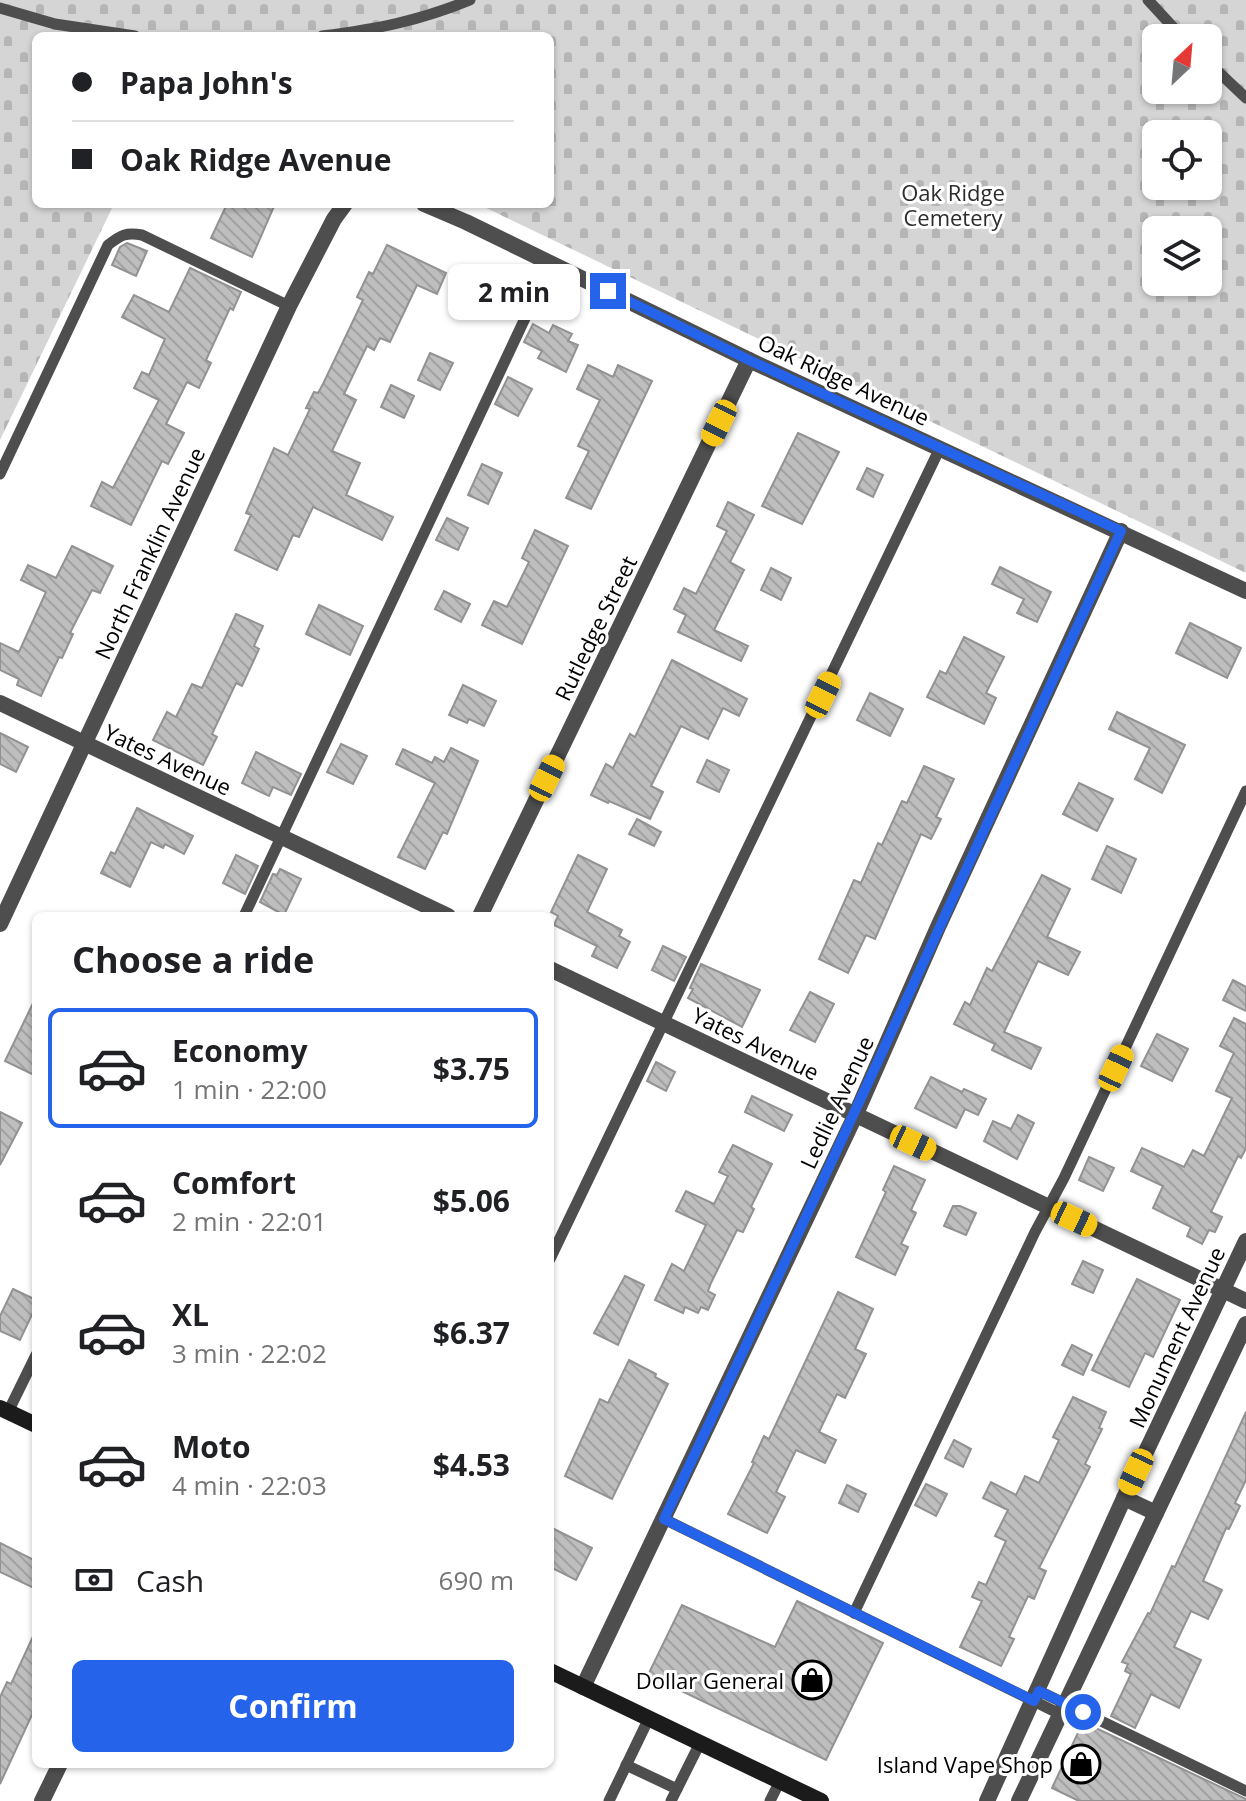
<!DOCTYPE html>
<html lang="en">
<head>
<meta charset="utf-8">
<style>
  body { margin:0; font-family:"Open Sans",sans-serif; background:#f6f6f6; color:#202124; height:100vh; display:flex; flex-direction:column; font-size:30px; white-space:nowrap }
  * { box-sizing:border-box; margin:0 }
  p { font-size:26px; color:#757577 }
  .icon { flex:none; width:44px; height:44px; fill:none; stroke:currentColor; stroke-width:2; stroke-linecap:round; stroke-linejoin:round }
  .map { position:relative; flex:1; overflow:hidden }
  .drawer { position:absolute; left:32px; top:912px; width:522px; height:856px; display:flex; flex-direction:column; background:#fff; border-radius:12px; box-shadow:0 2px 6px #0004 }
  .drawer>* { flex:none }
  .hud { position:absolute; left:32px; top:32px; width:522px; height:176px; border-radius:12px; box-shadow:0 2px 6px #0004; display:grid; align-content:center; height:176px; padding:0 40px; background:#fff }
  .needle { width:52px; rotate:26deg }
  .tools { position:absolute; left:1142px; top:24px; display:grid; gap:16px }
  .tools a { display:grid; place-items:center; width:80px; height:80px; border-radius:12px; background:#fff; box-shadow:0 2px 6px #0004; font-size:40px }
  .end { position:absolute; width:36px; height:36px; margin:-18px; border:10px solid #2563eb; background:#fff; box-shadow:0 0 0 4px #fff }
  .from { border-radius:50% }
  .bubble { position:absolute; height:56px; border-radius:12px; background:#fff; box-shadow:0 2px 6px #0004; font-size:26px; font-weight:700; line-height:56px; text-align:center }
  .car { position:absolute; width:24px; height:48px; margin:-24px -12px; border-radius:10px; box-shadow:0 0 6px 2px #0007; background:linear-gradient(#f5c518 24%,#345 0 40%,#f5c518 0 76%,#345 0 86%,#f5c518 0) }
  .hud b { display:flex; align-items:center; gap:28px; height:76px; font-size:30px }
  .hud b+b { border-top:2px solid #e0e0e0 }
  .hud i { width:20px; height:20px; background:#202124 }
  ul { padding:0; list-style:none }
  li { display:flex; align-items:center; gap:24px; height:120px; margin:0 16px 12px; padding:0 24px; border:4px solid transparent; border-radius:12px }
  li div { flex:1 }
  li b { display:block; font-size:30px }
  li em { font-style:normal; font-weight:700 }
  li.active { border-color:#2563eb }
  li>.icon { width:72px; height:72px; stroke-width:1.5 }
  h2 { padding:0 40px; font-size:36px; line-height:96px }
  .pay { display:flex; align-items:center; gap:20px; height:88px; padding:0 40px; font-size:30px }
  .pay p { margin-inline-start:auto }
  .primary-button { display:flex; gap:16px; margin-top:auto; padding:16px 40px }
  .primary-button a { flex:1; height:92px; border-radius:12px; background:#2563eb; color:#fff; font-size:32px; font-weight:700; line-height:92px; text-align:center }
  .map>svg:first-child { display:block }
</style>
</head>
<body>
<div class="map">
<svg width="1246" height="1801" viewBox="0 0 1246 1801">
  <defs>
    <pattern id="cemetery-stones" width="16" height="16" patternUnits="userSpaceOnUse" patternTransform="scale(2)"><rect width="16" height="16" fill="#d5d5d5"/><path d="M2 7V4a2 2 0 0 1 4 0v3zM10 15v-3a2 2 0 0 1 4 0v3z" fill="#b5b5b5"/></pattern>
    <pattern id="building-back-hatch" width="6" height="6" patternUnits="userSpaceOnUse" patternTransform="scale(2)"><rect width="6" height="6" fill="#bebebe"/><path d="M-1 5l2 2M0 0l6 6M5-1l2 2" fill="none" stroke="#a2a2a2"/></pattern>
  </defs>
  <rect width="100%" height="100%" fill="#fff"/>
  <path fill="url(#cemetery-stones)" fill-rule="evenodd" d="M0,0H1246V573L478,204H550V36H36V204H114L0,440ZM1156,38H1208V90H1156ZM1156,134H1208V186H1156ZM1156,230H1208V282H1156Z"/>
  <g fill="url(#building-back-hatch)" stroke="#929292" stroke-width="2">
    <path d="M227,204H275L252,257L211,238Z"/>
    <path d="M127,243L147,251L136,276L112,265L120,247Z"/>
    <path d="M387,245L446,273L437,294L417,285L390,342L380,338L374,350L367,346L344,394L356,400L332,451L360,463L346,495L393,517L382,540L313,507L299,537L293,535L277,570L235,550L251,515L246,513L274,448L288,455L310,409L306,408L314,392L318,393L323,384L363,300L357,297L369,272L373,274Z"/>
    <path d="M190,268L241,292L233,310L230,308L206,360L211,363L199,388L187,382L166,424L184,433L168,464L162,461L131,525L91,506L102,482L113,488L159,400L134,388L142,372L149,375L165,339L122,317L134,295L169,312Z"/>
    <path d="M533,324L549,333L553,325L572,334L568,341L578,345L566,372L538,358L542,351L524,342Z"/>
    <path d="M430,353L453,363L440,390L418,380Z"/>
    <path d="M588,365L613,377L618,365L652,381L591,509L566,498L589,451L578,446L600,400L577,389Z"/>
    <path d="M508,377L532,389L518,416L495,404Z"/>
    <path d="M391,385L414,396L404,418L381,407Z"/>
    <path d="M798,433L839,452L802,524L762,506Z"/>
    <path d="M482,464L502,473L488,504L468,495Z"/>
    <path d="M867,468L883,475L873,497L857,489Z"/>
    <path d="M728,502L754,515L730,562L744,570L714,630L748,646L741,661L678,632L686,615L674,609L684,588L696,594L727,531L717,526Z"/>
    <path d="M447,518L468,528L458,550L436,540Z"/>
    <path d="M535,530L568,546L522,644L482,625L494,601L507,607L529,562L522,558Z"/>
    <path d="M72,546L113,566L100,593L92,590L70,633L73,634L62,658L59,657L41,696L17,685L19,679L0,670V643L19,652L46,592L21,580L28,565L56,578Z"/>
    <path d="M1000,567L1051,592L1037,622L1017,613L1024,599L992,584Z"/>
    <path d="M771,568L791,578L781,600L761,590Z"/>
    <path d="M444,591L470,604L461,622L435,609Z"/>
    <path d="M319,605L363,626L350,655L306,634Z"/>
    <path d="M236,614L263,626L254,646L259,649L242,686L236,683L212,734L217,737L203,765L153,740L167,712L176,717L192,684L202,688Z"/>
    <path d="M1190,623L1241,648L1227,678L1176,653Z"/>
    <path d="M964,637L1004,657L986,693L996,698L984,724L927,697L940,671L946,674Z"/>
    <path d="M672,660L747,699L739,716L723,708L708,739L681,726L651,786L663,792L650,819L609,801L608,803L591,795L606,764L613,768L630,734L635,737Z"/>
    <path d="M463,685L496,701L484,726L469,719L467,723L449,715Z"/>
    <path d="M870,693L903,709L890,736L857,720Z"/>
    <path d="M1117,712L1185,745L1162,793L1135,779L1150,748L1109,729Z"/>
    <path d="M0,733L28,747L16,772L0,764Z"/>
    <path d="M341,744L367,756L353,784L327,772Z"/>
    <path d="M451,748L478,761L447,834L443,832L425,869L398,857L435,783L396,764L403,749L432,763L435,757L444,762Z"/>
    <path d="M256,752L301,774L291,795L273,787L269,796L242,783Z"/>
    <path d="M707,760L729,770L719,792L697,782Z"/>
    <path d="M924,766L954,779L936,817L941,819L931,839L921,834L875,939L866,935L848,973L819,959L854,880L861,883L878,843L882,845L902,801L907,803Z"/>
    <path d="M1079,783L1113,799L1097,831L1063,814Z"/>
    <path d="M137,808L193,836L184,854L165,844L163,848L151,842L130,887L101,873L111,852L115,854Z"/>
    <path d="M637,819L661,832L654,846L629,834Z"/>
    <path d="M1107,846L1136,859L1121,893L1092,879Z"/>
    <path d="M236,855L258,866L245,894L223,883Z"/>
    <path d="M578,855L607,869L587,912L622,930L619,936L630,942L617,968L592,956L597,946L554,925L558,916L551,912Z"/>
    <path d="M280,869L301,879L284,915L260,902L273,874L277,875Z"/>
    <path d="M1042,875L1070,889L1047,937L1080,952L1068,975L1038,961L1004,1032L1041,1048L1031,1069L992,1050L995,1044L954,1024L965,1002L970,1005L987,968L992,971Z"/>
    <path d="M663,946L686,957L674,981L652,970Z"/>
    <path d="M701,964L760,990L742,1027L688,998L693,989L690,988Z"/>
    <path d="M1233,980L1246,987V1011L1223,1000Z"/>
    <path d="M810,992L834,1004L815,1042L790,1030Z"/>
    <path d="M36,997V1076L5,1061Z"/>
    <path d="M1234,1018L1246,1024V1148L1241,1158L1238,1156L1211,1212L1222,1217L1215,1232L1209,1230L1202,1244L1187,1236L1191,1227L1153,1208L1163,1186L1131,1171L1142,1148L1184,1167L1193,1150L1204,1156L1232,1098L1216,1091L1234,1053L1220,1046Z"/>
    <path d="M1157,1034L1188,1049L1172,1081L1141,1066Z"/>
    <path d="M656,1062L675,1072L666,1091L647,1081Z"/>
    <path d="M931,1077L962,1092L964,1089L986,1099L978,1115L965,1109L956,1128L915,1108Z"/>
    <path d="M752,1096L792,1115L784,1131L745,1112Z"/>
    <path d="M0,1112L22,1123L0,1165Z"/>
    <path d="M1018,1115L1034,1123L1017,1159L984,1141L993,1121L1011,1129Z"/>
    <path d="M733,1145L772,1164L751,1207L754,1209L743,1232L737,1230L711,1283L708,1291L715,1295L708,1310L701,1307L698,1313L685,1307L683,1313L655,1300L672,1264L684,1271L706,1225L676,1211L686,1191L714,1204L728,1176L719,1172Z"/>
    <path d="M1089,1157L1114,1168L1103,1191L1079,1180Z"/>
    <path d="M894,1166L925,1180L911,1210L916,1213L901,1244L908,1247L895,1275L856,1257L886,1192L883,1190Z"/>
    <path d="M953,1206H960L976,1213L966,1235L944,1226Z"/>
    <path d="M1083,1261L1103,1270L1093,1293L1072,1284Z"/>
    <path d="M625,1276L644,1285L618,1345L594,1333Z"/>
    <path d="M1137,1279L1180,1300L1153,1357L1145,1353L1129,1387L1092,1370Z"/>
    <path d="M13,1289L36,1300V1306L20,1340L0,1331V1316Z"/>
    <path d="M838,1292L873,1309L855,1349L866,1354L845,1398L837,1394L819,1432L836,1440L825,1463L796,1450L776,1492L785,1497L767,1533L728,1514L754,1463L752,1462L764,1436L769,1439Z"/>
    <path d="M1072,1345L1092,1355L1083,1375L1062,1365Z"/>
    <path d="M629,1360L656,1374L655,1377L668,1384L612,1499L565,1476L600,1399L608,1403Z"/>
    <path d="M1073,1397L1106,1412L1099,1428L1102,1429L1085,1464L1090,1467L1039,1568L1046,1571L1034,1599L1028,1596L1009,1637L1014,1639L1001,1666L960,1647L982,1601L972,1597L979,1582L986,1585L1006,1541L995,1536L1008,1510L983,1498L991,1482L1016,1495L1025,1476L1039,1483L1059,1440L1053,1437Z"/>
    <path d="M1246,1412V1480L1235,1503L1240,1506L1229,1529L1226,1528L1203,1581L1222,1590L1208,1619L1191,1611L1174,1647L1201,1660L1179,1708L1151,1694L1135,1728L1111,1716L1131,1674L1125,1671L1128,1664L1122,1662L1148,1613L1150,1614L1172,1566L1175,1567Z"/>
    <path d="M954,1440L971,1449L963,1467L945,1458Z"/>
    <path d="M926,1484L947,1494L936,1516L915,1505Z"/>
    <path d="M847,1485L866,1494L858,1512L839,1503Z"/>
    <path d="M550,1527L592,1548L576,1580L550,1567Z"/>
    <path d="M0,1543L36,1561V1589L0,1572Z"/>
    <path d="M797,1601L883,1643L826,1760L648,1675L682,1605L775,1647Z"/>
    <path d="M36,1630V1706L0,1784V1697L7,1682L11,1684Z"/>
    <path d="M1083,1722L1246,1799V1801H1079L1052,1788Z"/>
  </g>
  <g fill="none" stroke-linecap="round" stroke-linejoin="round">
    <g stroke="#4e4e4e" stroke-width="11">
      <path d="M1148,0L1183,38"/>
      <path d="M0,8L55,24L135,36"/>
      <path d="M322,36C377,29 419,21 470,0"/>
      <path d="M1208,62L1246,98"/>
      <path d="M0,474L108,245C121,235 126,232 142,235L289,306"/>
      <path d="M244,916L551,263"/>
      <path d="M550,1259L940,448"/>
      <path d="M8,1412L36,1355"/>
      <path d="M664,1519L1060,1714"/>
      <path d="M854,1613L1035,1232L1064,1178L1246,791"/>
      <path d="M1039,1691L1246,1791"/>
      <path d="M626,1765L677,1789"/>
      <path d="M609,1801L649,1718"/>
      <path d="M671,1801L700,1743"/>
      <path d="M770,1801L780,1781"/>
    </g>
    <g stroke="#4e4e4e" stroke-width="16">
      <path d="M424,204L466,222L749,360L1246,591"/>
      <path d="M0,703L448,916"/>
      <path d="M480,916L749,360"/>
      <path d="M0,924L289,306L334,219L345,204"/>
      <path d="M550,969L1246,1301"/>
      <path d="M1124,1498L1156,1513"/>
      <path d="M583,1687L855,1116L938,927L1121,531"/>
      <path d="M42,1801L60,1764"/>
      <path d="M987,1801L1124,1498L1246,1241"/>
      <path d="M1019,1801L1246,1324"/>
    </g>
    <g stroke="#1b1b1b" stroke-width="16">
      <path d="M0,1408L36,1425"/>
      <path d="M550,1671L821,1801"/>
    </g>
  </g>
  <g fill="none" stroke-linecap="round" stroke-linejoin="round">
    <path stroke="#2563eb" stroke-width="10" d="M608,291L749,360L1121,531C970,861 820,1191 664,1519L1034,1701L1039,1691L1083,1712"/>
  </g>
  <defs>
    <g id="shop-ring" transform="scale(2)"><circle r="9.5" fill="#fff" stroke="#000" stroke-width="1.5"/><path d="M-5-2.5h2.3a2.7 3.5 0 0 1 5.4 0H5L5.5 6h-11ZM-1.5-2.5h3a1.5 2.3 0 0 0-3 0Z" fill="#000"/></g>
  </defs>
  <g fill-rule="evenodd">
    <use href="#shop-ring" x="812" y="1680"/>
    <use href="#shop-ring" x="1081" y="1764"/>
  </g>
  <g text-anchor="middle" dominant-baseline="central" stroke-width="6" stroke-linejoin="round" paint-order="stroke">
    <g font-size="22" fill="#2c2c2c" stroke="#fff">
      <text x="953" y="192">Oak Ridge<tspan x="953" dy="25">Cemetery</tspan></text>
    </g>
    <g font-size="22" fill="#000" stroke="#fff">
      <text transform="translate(844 379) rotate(25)">Oak Ridge Avenue</text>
      <text transform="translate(149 553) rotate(-65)">North Franklin Avenue</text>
      <text transform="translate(595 628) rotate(-64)">Rutledge Street</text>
      <text transform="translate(168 759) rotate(25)">Yates Avenue</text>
      <text transform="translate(756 1043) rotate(26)">Yates Avenue</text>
      <text transform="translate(836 1102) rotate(-65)">Ledlie Avenue</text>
      <text transform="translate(1176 1337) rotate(-65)">Monument Avenue</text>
    </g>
    <g font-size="22" fill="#000" stroke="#fff" text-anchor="end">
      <text x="784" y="1680">Dollar General</text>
      <text x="1053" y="1764">Island Vape Shop</text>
    </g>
  </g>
</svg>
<div class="tools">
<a><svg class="needle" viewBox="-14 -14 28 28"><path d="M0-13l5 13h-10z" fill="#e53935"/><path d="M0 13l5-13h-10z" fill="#757577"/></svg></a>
<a><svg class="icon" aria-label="locate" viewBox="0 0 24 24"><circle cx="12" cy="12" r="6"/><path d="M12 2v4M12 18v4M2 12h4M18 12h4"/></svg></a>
<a><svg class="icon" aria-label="layers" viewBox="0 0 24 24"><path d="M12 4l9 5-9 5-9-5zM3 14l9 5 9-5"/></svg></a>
</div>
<i class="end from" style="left:1083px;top:1712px"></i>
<i class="end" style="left:608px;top:291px"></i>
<div class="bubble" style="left:448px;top:264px;width:132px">2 min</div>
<i class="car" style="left:719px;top:423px;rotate:206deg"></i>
<i class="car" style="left:823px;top:695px;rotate:26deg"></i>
<i class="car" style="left:547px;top:778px;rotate:26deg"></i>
<i class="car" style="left:1116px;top:1068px;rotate:25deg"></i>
<i class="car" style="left:913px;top:1143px;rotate:115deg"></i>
<i class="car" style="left:1074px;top:1219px;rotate:115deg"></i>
<i class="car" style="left:1136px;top:1472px;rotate:205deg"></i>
<div class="hud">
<b><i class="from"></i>Papa John's</b>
<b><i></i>Oak Ridge Avenue</b>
</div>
<section class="drawer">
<h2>Choose a ride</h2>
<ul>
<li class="active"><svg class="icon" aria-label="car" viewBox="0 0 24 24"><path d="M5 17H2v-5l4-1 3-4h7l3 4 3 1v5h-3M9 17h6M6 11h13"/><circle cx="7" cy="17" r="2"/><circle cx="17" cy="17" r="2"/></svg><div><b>Economy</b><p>1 min · 22:00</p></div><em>$3.75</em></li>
<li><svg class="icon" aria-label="car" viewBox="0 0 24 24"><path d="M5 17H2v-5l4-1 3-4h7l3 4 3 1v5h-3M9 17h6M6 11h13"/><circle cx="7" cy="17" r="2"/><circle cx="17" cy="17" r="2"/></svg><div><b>Comfort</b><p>2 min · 22:01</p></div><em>$5.06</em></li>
<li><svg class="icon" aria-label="car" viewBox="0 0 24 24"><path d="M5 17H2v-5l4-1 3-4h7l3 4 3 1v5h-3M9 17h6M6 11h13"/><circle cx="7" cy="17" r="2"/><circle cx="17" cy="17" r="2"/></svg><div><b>XL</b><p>3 min · 22:02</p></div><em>$6.37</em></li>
<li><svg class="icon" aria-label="car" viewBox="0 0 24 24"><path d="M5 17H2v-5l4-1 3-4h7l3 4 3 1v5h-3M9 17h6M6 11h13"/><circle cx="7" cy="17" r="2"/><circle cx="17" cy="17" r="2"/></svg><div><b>Moto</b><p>4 min · 22:03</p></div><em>$4.53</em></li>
</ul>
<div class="pay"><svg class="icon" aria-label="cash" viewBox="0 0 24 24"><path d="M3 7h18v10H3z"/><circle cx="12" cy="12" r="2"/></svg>Cash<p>690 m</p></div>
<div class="primary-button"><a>Confirm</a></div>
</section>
</div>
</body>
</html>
